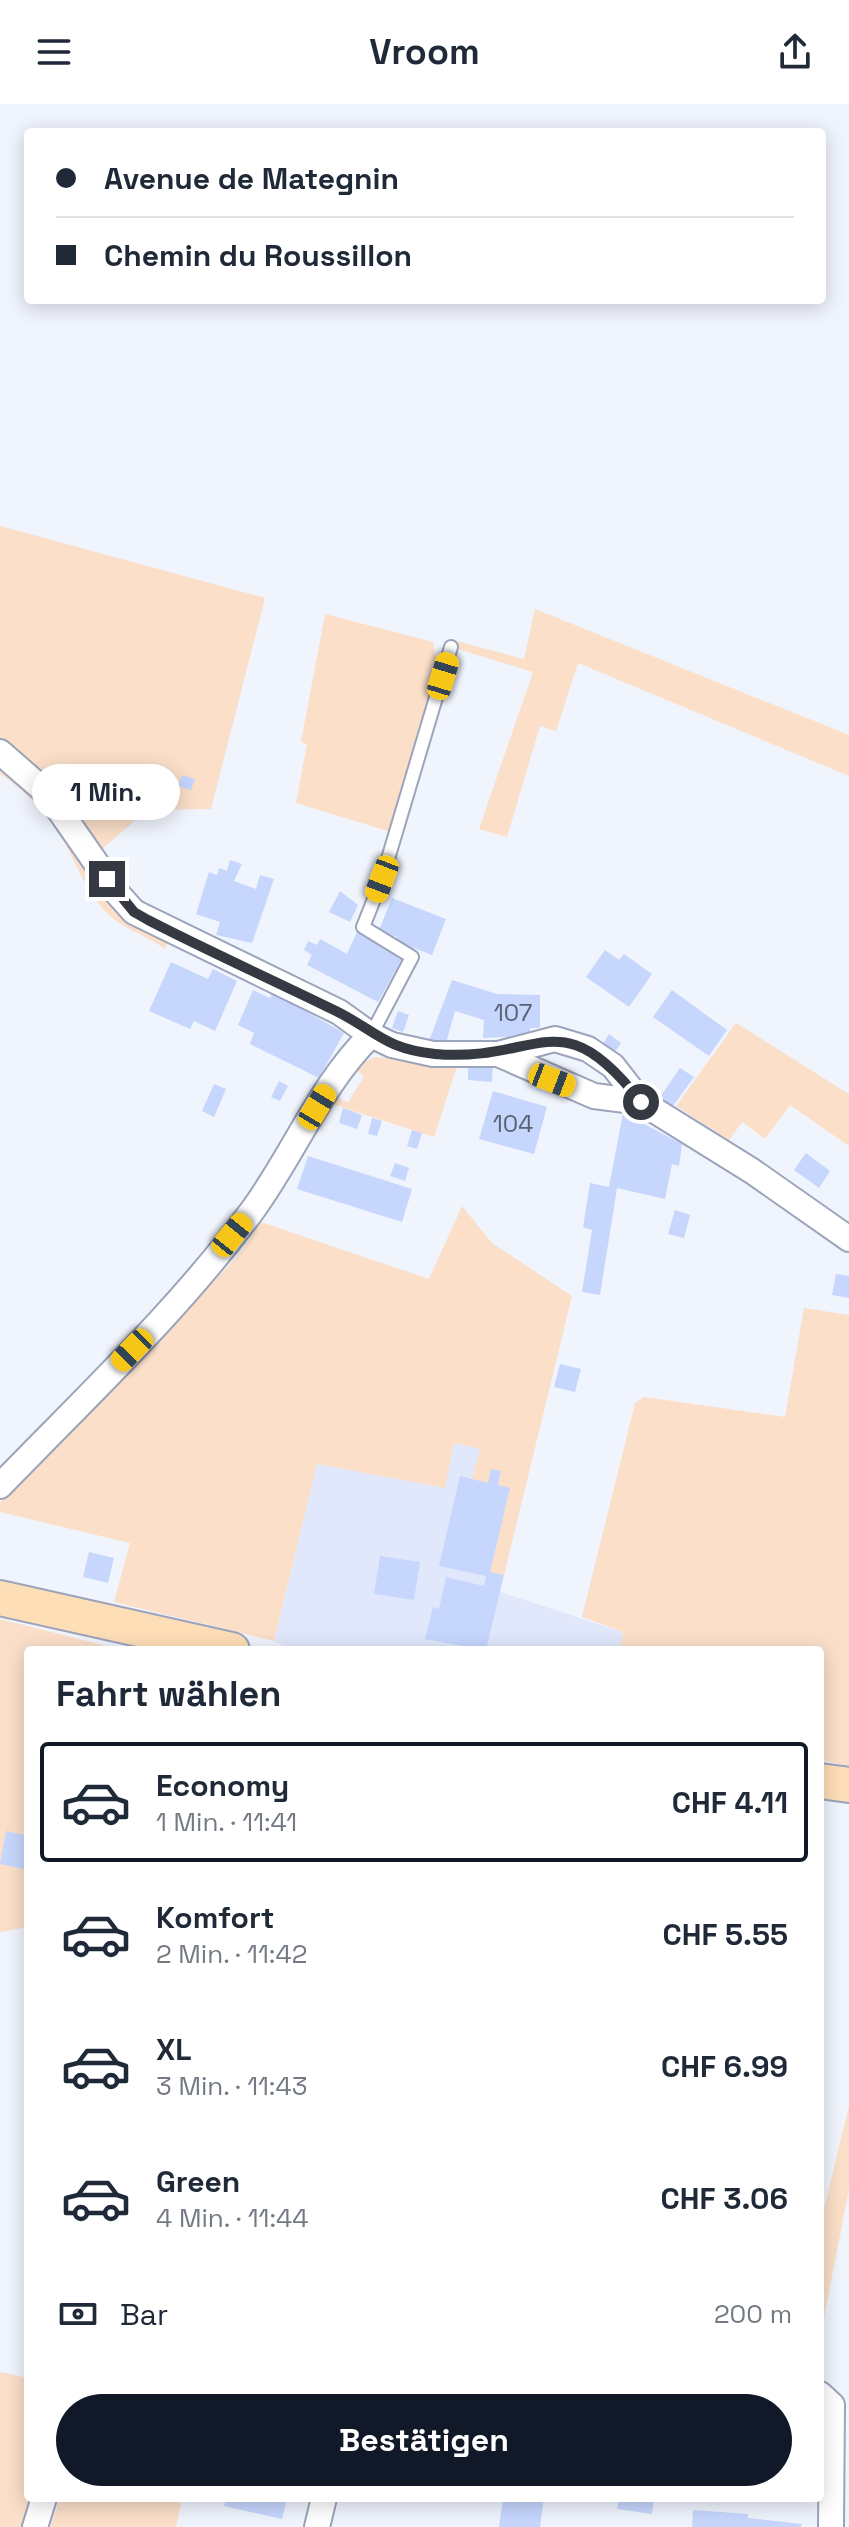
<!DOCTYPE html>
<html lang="de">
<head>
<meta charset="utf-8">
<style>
  body { margin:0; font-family:"Space Grotesk",sans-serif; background:#f6f6f7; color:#1f2937; height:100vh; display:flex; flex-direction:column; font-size:30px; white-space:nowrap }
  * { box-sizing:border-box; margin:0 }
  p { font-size:26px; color:#747a83 }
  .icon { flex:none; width:44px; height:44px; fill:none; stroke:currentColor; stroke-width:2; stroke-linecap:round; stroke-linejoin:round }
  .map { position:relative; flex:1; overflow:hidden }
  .details { position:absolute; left:24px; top:1542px; width:800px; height:856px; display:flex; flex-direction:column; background:#fff; border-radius:8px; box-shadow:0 4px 20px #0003 }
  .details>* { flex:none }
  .guide { position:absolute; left:24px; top:24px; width:802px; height:176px; border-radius:8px; box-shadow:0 4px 20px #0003; display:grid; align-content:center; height:176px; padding:0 32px; background:#fff }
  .end { position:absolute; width:36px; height:36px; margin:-18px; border:10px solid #353942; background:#fff; box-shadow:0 0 0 4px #fff }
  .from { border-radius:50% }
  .bubble { position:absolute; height:56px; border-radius:28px; background:#fff; box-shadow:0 4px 20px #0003; font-size:26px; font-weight:600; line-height:56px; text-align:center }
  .car { position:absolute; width:24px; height:48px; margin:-24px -12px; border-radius:10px; box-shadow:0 0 6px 2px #0007; background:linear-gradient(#f5c518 24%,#345 0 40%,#f5c518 0 76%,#345 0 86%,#f5c518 0) }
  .guide b { display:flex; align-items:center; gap:28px; height:76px; font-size:30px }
  .guide b+b { border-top:2px solid #e0e1e3 }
  .guide i { width:20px; height:20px; background:#1f2937 }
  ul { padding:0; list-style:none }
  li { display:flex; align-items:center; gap:24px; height:120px; margin:0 16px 12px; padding:0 16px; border:4px solid transparent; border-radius:8px }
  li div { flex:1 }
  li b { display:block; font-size:30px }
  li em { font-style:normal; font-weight:600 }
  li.selected { border-color:#111827 }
  li>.icon { width:72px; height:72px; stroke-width:1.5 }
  h2 { padding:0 32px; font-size:36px; line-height:96px }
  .pay { display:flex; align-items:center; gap:20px; height:88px; padding:0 32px; font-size:30px }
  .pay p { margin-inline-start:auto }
  .cta { display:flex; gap:16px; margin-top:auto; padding:16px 32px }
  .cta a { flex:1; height:92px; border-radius:48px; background:#111827; color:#fff; font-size:32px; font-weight:600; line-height:92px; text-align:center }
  header { display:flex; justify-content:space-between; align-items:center; height:104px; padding:0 32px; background:#fff; font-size:36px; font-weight:600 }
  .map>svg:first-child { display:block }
</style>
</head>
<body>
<header><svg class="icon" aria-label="menu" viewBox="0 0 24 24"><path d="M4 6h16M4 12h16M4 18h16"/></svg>Vroom<svg class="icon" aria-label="share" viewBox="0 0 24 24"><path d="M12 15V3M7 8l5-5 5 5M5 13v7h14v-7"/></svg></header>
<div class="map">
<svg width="849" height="2423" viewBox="0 0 849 2423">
  <rect width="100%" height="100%" fill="#f0f4fd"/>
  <path fill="#e1e8fb" d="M453,1339L480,1345L473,1375L510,1384L500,1488L623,1528L620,1546H292L274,1537L317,1359L444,1384Z"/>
  <g fill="#fbdfc9">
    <path d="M0,422L265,494L211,705L147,706L101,746L32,663L0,633Z"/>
    <path d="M535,505L849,631V672L578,559L556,627L540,622L507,733L479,725L533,568L451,543L453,536L524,555Z"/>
    <path d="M325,510L433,538L439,569L391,728L296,699L307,640L301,638Z"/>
    <path d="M0,659L31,685L128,815L168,837L165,845C145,830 121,825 103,805C82,781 74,752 57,726C43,704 21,684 0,670Z"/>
    <path d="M736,919L849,990V1042L790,1001L765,1035L742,1018L729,1036L676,1002Z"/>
    <path d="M375,953L457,962L434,1033L332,1000L336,994L348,998L364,973L354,963Z"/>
    <path d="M462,1102L492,1139L572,1192L504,1471L490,1468L510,1384L498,1381L501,1367L491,1366L488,1379L472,1375L480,1345L454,1339L445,1384L317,1360L274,1537L114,1498L130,1439L0,1408V1399L238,1152L261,1118L429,1175Z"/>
    <path d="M804,1204L849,1211V1662L820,1656V1546H620L623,1528L582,1513L635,1299L644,1293L785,1313Z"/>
    <path d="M0,1515L103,1541L102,1546H28V1823L0,1828Z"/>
    <path d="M849,2002V2085L820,2234V2121Z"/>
    <path d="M0,2268L28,2274V2394H36L26,2423H0Z"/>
    <path d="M60,2394H182L176,2423H50Z"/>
  </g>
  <g fill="#c6d6fd">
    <path d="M182,671L195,675L191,686L178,682Z"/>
    <path d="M230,756L242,760L234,777L256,785L260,771L274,775L252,839L216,831L220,818L196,810L209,768L217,771L219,764L227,767Z"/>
    <path d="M340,787L358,801L350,818L329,808Z"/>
    <path d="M392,794L446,815L432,851L395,837L397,833L379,826Z"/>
    <path d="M357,828L403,853L378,898L307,861L312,851L304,846L308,837L317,841L320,835L347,850Z"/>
    <path d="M605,846L619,856L624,850L652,870L629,903L586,873Z"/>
    <path d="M171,858L208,875L213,865L237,877L215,927L194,917L190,925L149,907Z"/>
    <path d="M452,876L497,890L540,891V924H530V932L483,934L484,916L455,907L446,939L429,937Z"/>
    <path d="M253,886L270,894L272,888L344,929L319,974L250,940L254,929L238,921Z"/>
    <path d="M672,886L727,926L709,952L653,913Z"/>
    <path d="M398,907L409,911L403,928L392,924Z"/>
    <path d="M609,930L621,939L613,951L601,943Z"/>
    <path d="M468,960H493L492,978L468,976Z"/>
    <path d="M680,964L694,973L673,1002L660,993Z"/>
    <path d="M279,977L288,982L280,997L271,993Z"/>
    <path d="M214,980L226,985L214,1013L202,1007Z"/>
    <path d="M493,987L547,1003L534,1050L479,1035Z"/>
    <path d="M343,1004L362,1011L357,1025L339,1019Z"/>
    <path d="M623,1009L682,1040L679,1062L672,1060L665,1095L617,1084L600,1191L582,1188L592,1126L583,1123L590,1079L609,1083Z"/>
    <path d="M372,1014L382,1017L377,1032L368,1030Z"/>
    <path d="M412,1026L422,1029L417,1045L407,1042Z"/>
    <path d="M806,1049L830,1067L819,1084L794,1066Z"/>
    <path d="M308,1052L412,1085L402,1118L297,1085Z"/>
    <path d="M395,1059L409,1064L405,1077L390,1072Z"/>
    <path d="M675,1106L690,1111L684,1134L668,1130Z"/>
    <path d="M836,1170L849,1172V1194L832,1191Z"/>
    <path d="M560,1260L581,1265L575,1288L554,1283Z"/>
    <path d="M491,1365L501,1367L498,1381L510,1384L490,1468L504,1471L486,1546L425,1535L433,1503L439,1505L446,1473L484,1482L486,1472L439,1462L460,1372L488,1379Z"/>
    <path d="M89,1448L114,1454L108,1479L83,1473Z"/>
    <path d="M380,1452L420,1458L414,1496L374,1490Z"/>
    <path d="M6,1727L28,1732V1766L0,1760Z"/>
    <path d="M226,2394H287L282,2415L224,2402Z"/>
    <path d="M503,2394H544L540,2423H499Z"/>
    <path d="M619,2394H654L652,2410L617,2405Z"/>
    <path d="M693,2406L748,2410V2414L802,2420L801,2423H692Z"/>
  </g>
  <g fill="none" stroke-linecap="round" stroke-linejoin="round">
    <g stroke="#9ba4ba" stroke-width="16">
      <path id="lane" d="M371,931L412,853L363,823L382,775L451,543"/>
    </g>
    <g stroke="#9ba4ba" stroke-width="28">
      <g id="street">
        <path d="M0,648L48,690L117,789L134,808L339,908L371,931"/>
        <path d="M498,950L594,992L641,998"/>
        <path d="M0,1382C86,1293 178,1207 252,1107C294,1050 320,981 371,931L392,941L433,950H498L555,935L588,945L613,962L641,998L752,1067L849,1135"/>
        <path d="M820,2290L832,2301L831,2423"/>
        <path d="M35,2423L44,2394"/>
        <path d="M317,2423L324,2394"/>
      </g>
    </g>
    <g stroke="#9ba4ba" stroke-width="38">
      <g id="secondary">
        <path d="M0,1494L232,1546"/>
        <path d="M820,1677L849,1681"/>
      </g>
    </g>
    <use href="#lane" stroke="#fff" stroke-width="12"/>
    <use href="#street" stroke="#fff" stroke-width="24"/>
    <use href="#secondary" stroke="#fedeb7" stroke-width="34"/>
  </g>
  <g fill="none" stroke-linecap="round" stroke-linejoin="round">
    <path stroke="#353942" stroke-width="10" d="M107,775L134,808L148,816C210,848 273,876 336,907C376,927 385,945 435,950C540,959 560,893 641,998"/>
  </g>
  <g text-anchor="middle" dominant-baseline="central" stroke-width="6" stroke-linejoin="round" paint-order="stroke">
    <g font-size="24" fill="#596071">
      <text x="513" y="908">107</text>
      <text x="513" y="1019">104</text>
    </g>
  </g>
</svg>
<i class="end from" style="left:641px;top:998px"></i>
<i class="end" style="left:107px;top:775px"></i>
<div class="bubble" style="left:32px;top:660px;width:148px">1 Min.</div>
<i class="car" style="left:443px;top:572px;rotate:17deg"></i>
<i class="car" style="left:382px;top:775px;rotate:201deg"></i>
<i class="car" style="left:552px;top:976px;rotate:111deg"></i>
<i class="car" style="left:317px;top:1003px;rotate:31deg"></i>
<i class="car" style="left:232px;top:1131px;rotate:39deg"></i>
<i class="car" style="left:132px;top:1246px;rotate:224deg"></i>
<div class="guide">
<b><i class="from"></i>Avenue de Mategnin</b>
<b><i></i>Chemin du Roussillon</b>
</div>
<section class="details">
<h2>Fahrt wählen</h2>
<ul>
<li class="selected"><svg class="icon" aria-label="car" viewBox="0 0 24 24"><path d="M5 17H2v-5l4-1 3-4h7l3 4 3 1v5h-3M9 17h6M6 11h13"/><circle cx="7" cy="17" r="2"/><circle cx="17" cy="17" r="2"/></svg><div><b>Economy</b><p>1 Min. · 11:41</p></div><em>CHF 4.11</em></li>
<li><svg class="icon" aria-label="car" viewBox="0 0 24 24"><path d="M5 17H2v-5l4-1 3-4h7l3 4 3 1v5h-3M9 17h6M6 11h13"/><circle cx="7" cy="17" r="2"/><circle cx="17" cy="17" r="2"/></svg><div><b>Komfort</b><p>2 Min. · 11:42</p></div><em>CHF 5.55</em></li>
<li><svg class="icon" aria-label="car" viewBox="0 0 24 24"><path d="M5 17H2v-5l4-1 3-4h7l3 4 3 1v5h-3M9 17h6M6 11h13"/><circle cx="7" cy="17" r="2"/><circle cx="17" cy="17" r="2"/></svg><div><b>XL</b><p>3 Min. · 11:43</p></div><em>CHF 6.99</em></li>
<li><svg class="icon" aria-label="car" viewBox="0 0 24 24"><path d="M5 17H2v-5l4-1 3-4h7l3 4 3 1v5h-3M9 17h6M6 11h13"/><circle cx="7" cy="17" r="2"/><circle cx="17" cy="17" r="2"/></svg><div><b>Green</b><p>4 Min. · 11:44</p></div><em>CHF 3.06</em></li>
</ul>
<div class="pay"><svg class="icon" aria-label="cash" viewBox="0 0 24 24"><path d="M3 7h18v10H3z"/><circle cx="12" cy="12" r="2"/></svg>Bar<p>200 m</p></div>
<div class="cta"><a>Bestätigen</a></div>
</section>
</div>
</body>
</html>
